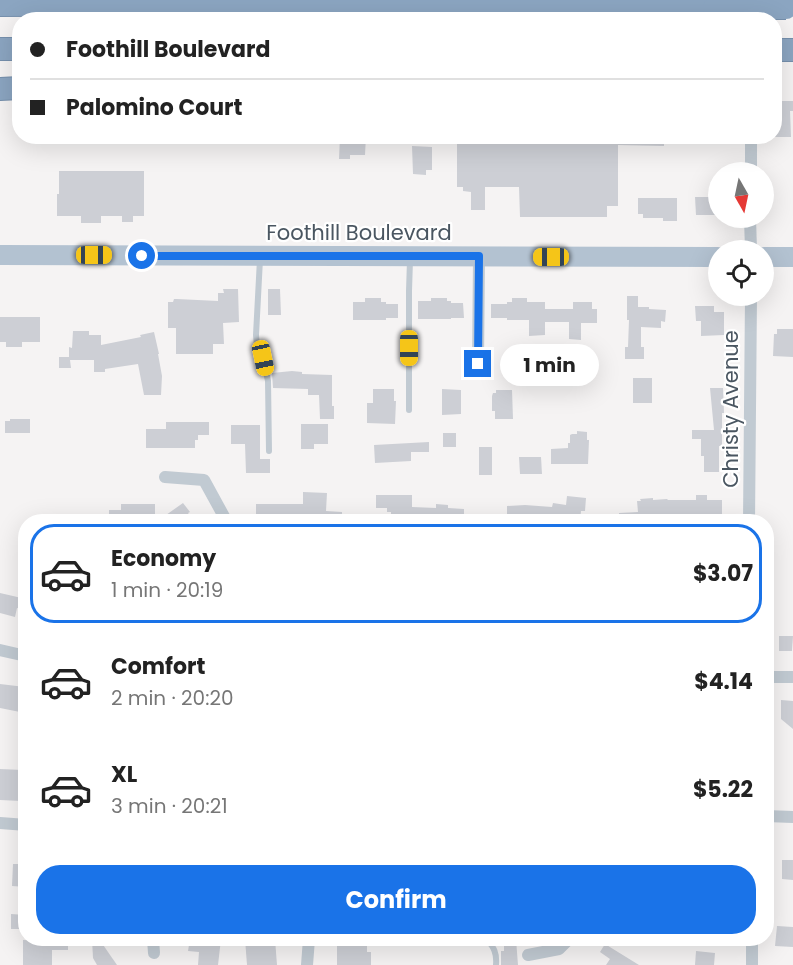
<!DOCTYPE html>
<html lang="en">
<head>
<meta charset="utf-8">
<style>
  body { margin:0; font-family:Poppins,sans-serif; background:#f6f6f6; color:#222; height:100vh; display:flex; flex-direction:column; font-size:22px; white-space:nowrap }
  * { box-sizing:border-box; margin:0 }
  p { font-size:20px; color:#767676 }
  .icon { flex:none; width:33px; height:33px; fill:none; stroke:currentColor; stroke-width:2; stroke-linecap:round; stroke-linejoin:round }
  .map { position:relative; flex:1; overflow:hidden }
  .panel { position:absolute; left:18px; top:514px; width:756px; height:432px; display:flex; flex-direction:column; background:#fff; border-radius:24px; box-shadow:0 6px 24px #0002 }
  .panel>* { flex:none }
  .banner { position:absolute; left:12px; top:12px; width:770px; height:132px; border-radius:24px; box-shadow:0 6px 24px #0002; display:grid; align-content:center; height:132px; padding:0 18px; background:#fff }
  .needle { width:39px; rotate:171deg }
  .tools { position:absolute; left:708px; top:162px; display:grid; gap:12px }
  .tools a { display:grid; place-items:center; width:66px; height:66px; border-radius:50%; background:#fff; box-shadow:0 6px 24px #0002; font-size:30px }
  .end { position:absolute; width:27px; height:27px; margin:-14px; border:8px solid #1a73e8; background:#fff; box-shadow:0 0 0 3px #fff }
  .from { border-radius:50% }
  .bubble { position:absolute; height:42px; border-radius:21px; background:#fff; box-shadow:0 6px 24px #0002; font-size:20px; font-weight:700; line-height:42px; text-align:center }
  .car { position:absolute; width:18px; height:36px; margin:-18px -9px; border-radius:8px; box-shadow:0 0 4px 2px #0007; background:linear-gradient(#f5c518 24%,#345 0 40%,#f5c518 0 76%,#345 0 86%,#f5c518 0) }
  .banner b { display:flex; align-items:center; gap:21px; height:57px; font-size:22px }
  .banner b+b { border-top:2px solid #e0e0e0 }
  .banner i { width:15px; height:15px; background:#222 }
  ul { padding:10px 0 0; list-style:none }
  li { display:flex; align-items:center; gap:18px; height:99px; margin:0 12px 9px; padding:0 6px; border:3px solid transparent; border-radius:24px }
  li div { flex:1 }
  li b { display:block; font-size:22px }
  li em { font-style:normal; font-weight:700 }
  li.current { border-color:#1a73e8 }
  li>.icon { width:54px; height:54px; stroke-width:1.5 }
  .primary-button { display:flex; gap:12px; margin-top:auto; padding:12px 18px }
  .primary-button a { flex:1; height:69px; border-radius:24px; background:#1a73e8; color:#fff; font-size:24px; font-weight:700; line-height:69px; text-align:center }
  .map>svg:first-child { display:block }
</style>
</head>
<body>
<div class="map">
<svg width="793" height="965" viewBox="0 0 793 965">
  <rect width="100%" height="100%" fill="#f5f3f3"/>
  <g fill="#cdcfd5">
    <path d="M774,101H793V111H790L791,137H774Z"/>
    <path d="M340,136H366L365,155H350V159H339Z"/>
    <path d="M457,136H664V146L618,145V206H607V217H520L519,187H485V210H471V192L463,191V187H457Z"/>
    <path d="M412,146L432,147V170H426V175L413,174Z"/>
    <path d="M59,171H144V216H133V222H122V216H101V223H81V216H57V194H59Z"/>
    <path d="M695,197H718V215H696Z"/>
    <path d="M638,198H677V221H663V218H643V214H638Z"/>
    <path d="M223,289H238L239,322L223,323L224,344H213V354H176V328H168V302H173L174,299H177L218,301V293H224Z"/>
    <path d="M268,289H280L281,315H268Z"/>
    <path d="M627,296H638V307H649V309L666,310L665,322L661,321V328L641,327V347H644V359H625V347H628L629,320H627Z"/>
    <path d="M365,298H381V302H386V304H398V318H386V320H353V302H365Z"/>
    <path d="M431,298H447V301H451V303H463L464,318H451V319H418V301H431Z"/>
    <path d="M512,298H527V302H545V309H573V302H592V309H597V323H581V340L569,339V322H545V335L529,336V320H507V318H491V304H507V302H512Z"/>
    <path d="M695,306H714V312H724V335L701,336V321H696Z"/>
    <path d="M0,317H40V342H22V347H6V342H0Z"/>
    <path d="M777,329H793V357L773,356L774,334H777Z"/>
    <path d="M73,331H89V335H101V345L141,337L140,335L154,332L159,354H158L162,376L161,395H144L138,364L105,369V372H94V360H70L71,368H59V357H69V347L72,348Z"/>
    <path d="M292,371L302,372V374L332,375V406H334V419H320L319,395H308V389L273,388L272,373Z"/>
    <rect x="633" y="378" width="19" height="25"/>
    <path d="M710,388H723L724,413H722V446H719V472H704V456H701V439H692V430H714Z"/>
    <path d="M373,389H394V401H396L395,424L367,423V403H373Z"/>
    <path d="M442,389L461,390V414L442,415Z"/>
    <path d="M496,390H512L513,419H495V411H492V396L493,393H496Z"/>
    <path d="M10,419H30V433H5V421H10Z"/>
    <path d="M166,422H209V435H198V440H195V448H146V429H166Z"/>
    <path d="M301,424H328V444H314V449H301Z"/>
    <path d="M231,425H260V459H270V473H246L245,444H231Z"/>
    <path d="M577,431L587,432V440H589L588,464H551V449L568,448V443H570V435L572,434H577Z"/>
    <rect x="443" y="433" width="13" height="14"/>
    <path d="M429,442V452H411V461L375,463L374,445Z"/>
    <rect x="479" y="447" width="13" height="28"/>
    <path d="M519,457H541L542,474H520Z"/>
    <path d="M303,492L327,493L326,511L342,512V522H256V504H303Z"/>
    <path d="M376,495H412V507L436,508V504L448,505V508L464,509V522H391V512H387V508H376Z"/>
    <path d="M696,495H707V500H722V517H690V520H681V515L656,517V521L619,522V513L638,512L637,501H641L640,499L653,498V500L667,499L668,500H696Z"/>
    <path d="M567,496L586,498L585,511H581L580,522H507V506L525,505L552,507L553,503L566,505Z"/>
    <path d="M183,503L190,512L188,513L195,522H171L166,515Z"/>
    <path d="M121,504H155V517H144V522H109V510H121Z"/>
    <path d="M0,593L26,599V610L17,608L15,617L0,613Z"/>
    <path d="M779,636H793L792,651H779Z"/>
    <path d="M0,684L25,687L20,712L0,708Z"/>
    <path d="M781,700L793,701V729L781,719Z"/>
    <path d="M0,769L23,770L22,775L26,776V797H21V801L0,800Z"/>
    <path d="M782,860H793V880L782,879Z"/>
    <path d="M13,864H26V887L12,886Z"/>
    <path d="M11,914L26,915V929H11Z"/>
    <path d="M777,926L793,927V947L775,946Z"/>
    <path d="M92,939H99L117,965H97L93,958Z"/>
    <path d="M190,939H221L218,965H198L199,952L188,951Z"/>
    <path d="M245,939H275L277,965H247Z"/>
    <path d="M508,939H516L518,965H501V951H504V944Z"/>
    <path d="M23,940L68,941V950H52V965H23Z"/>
    <path d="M337,942L367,943V952H371V965H337Z"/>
    <path d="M605,944L639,965H606L610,959L600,952Z"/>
    <path d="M696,951L715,953L714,965H695Z"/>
  </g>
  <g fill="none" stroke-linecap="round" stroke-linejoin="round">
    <g stroke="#7690ad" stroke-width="24">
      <g id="highway">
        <path d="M0,5L463,3L714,8"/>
        <path d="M0,49H20"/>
        <path d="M774,50H793"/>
        <path d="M0,89L20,88"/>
      </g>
    </g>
    <g stroke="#c1cad2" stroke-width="6">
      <path d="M260,259L256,335L257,346L263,358L268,381L269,451"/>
      <path d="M409,410V291L410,260"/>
      <path d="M478,522V520"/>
      <path d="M486,939C494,947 497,953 496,965"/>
    </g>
    <g stroke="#c1cad2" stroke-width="12">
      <path d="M751,172V136"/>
      <path d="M750,218L751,250"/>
      <path d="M478,364L479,256"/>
      <path d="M165,477L204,480L227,522"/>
      <path d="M749,522L751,296"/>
      <path d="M0,650L26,656"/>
      <path d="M766,677H793"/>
      <path d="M766,816L793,817"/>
      <path d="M0,823L26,825"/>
      <path d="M153,939L154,953"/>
      <path d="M752,939V965"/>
      <path d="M528,955L559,949L569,939"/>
      <path d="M307,965L309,939"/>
    </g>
    <g stroke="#b3c2d1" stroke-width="20">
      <path d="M0,255L718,257"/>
      <path d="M764,257H793"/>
    </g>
    <use href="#highway" stroke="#8ba5c1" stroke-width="22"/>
    <g stroke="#7690ad" stroke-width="24" stroke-linecap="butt">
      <path id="highway-bridge" d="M714,8H786"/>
    </g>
    <use href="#highway-bridge" stroke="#8ba5c1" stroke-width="22"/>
  </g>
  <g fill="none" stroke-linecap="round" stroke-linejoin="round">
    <path stroke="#1a73e8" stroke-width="8" d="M142,256H479L478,364"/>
  </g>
  <g text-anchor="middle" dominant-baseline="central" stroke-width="4.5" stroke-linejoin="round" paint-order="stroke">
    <g font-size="21" fill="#4a5661" stroke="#fff">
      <text x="359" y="232">Foothill Boulevard</text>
      <text transform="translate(730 409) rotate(-90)">Christy Avenue</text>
    </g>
  </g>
</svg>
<div class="tools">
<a><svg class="needle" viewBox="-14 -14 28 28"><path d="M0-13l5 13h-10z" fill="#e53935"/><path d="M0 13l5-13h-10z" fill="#767676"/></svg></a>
<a><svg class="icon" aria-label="locate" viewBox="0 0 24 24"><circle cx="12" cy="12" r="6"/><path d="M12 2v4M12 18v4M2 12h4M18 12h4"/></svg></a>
</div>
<i class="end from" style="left:142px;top:256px"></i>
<i class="end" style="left:478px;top:364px"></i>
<div class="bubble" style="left:500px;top:344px;width:99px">1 min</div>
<i class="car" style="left:94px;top:255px;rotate:90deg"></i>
<i class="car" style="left:551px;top:257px;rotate:270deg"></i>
<i class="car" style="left:409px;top:348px;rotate:180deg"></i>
<i class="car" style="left:263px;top:358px;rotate:168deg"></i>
<div class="banner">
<b><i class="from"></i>Foothill Boulevard</b>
<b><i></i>Palomino Court</b>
</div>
<section class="panel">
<ul>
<li class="current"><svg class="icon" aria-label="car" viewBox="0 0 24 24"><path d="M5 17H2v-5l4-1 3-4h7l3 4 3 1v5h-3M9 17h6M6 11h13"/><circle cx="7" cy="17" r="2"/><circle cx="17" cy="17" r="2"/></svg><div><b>Economy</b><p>1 min · 20:19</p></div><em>$3.07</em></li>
<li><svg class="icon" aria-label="car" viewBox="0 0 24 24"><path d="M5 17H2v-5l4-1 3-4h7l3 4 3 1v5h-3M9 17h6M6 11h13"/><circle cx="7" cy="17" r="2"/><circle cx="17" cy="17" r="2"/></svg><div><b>Comfort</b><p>2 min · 20:20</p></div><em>$4.14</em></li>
<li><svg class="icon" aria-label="car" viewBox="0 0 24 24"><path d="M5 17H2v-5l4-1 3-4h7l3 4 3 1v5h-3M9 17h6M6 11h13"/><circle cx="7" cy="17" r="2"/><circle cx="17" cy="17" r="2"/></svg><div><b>XL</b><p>3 min · 20:21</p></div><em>$5.22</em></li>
</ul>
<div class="primary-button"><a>Confirm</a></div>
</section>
</div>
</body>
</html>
